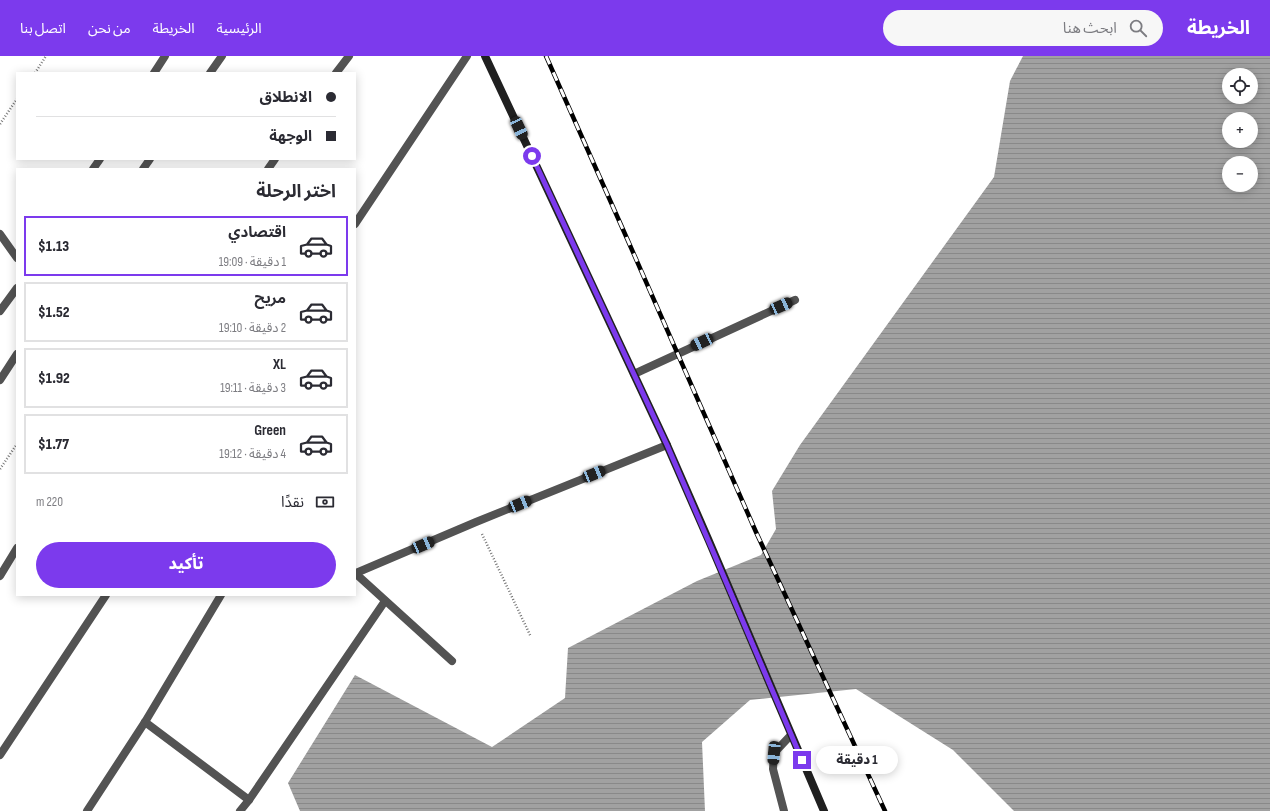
<!DOCTYPE html>
<html lang="ar">
<head>
<meta charset="utf-8">
<style>
  body { margin:0; font-family:"Sofia Sans Condensed","Noto Sans Arabic",sans-serif; background:#f7f7f7; color:#2b2b33; direction:rtl; height:100vh; display:flex; flex-direction:column; font-size:15px; white-space:nowrap }
  * { box-sizing:border-box; margin:0 }
  p { font-size:13px; color:#7c7c81 }
  .icon { flex:none; width:22px; height:22px; fill:none; stroke:currentColor; stroke-width:2; stroke-linecap:round; stroke-linejoin:round }
  .map { position:relative; flex:1; overflow:hidden; direction:ltr }
  .drawer { position:absolute; left:16px; top:112px; width:340px; height:428px; display:flex; flex-direction:column; background:#fff; border-radius:0px; box-shadow:0 2px 10px #0003; direction:rtl }
  .drawer>* { flex:none }
  .banner { position:absolute; left:16px; top:16px; width:340px; height:88px; border-radius:0px; box-shadow:0 2px 10px #0003; direction:rtl; display:grid; align-content:center; height:88px; padding:0 20px; background:#fff }
  .tools { position:absolute; left:1222px; top:12px; display:grid; gap:8px }
  .tools a { display:grid; place-items:center; width:36px; height:36px; border-radius:50%; background:#fff; box-shadow:0 2px 10px #0003; font-size:20px }
  .end { position:absolute; width:18px; height:18px; margin:-9px; border:5px solid #7c3aed; background:#fff; box-shadow:0 0 0 2px #fff }
  .from { border-radius:50% }
  .bubble { position:absolute; height:28px; border-radius:14px; background:#fff; box-shadow:0 2px 10px #0003; font-size:13px; font-weight:800; line-height:28px; text-align:center; direction:rtl }
  .car { position:absolute; width:12px; height:24px; margin:-12px -6px; border-radius:5px; box-shadow:0 0 3px 1px #0007; background:linear-gradient(#222 24%,#8ab4d8 0 40%,#222 0 76%,#8ab4d8 0 86%,#222 0) }
  .banner b { display:flex; align-items:center; gap:14px; height:38px; font-size:15px }
  .banner b+b { border-top:1px solid #e1e1e2 }
  .banner i { width:10px; height:10px; background:#2b2b33 }
  ul { padding:0; list-style:none }
  li { display:flex; align-items:center; gap:12px; height:60px; margin:0 8px 6px; padding:0 12px; border:2px solid #e1e1e2; border-radius:0px }
  li div { flex:1 }
  li b { display:block; font-size:15px }
  li em { font-style:normal; font-weight:800 }
  li.selected { border-color:#7c3aed }
  li>.icon { width:36px; height:36px; stroke-width:1.5 }
  h2 { padding:0 20px; font-size:18px; line-height:48px }
  .pay { display:flex; align-items:center; gap:10px; height:44px; padding:0 20px; font-size:15px }
  .pay p { margin-inline-start:auto }
  .action { display:flex; gap:8px; margin-top:auto; padding:8px 20px }
  .action a { flex:1; height:46px; border-radius:24px; background:#7c3aed; color:#fff; font-size:16px; font-weight:800; line-height:46px; text-align:center }
  header { display:flex; align-items:center; gap:24px; box-sizing:border-box; height:56px; padding:0 20px; background:#7c3aed; color:#fff }
  header strong { font-size:19px }
  nav { display:flex; gap:22px; margin-inline-start:auto; font-size:14px }
  .search { width:280px; height:36px; background:#f7f7f7; display:flex; align-items:center; gap:10px; box-sizing:border-box; padding:0 14px; border-radius:22px; color:#7c7c81; font-size:15px }
  .map>svg:first-child { display:block }
</style>
</head>
<body>
<header>
<strong>الخريطة</strong>
<div class="search"><svg class="icon" aria-label="search" viewBox="0 0 24 24"><circle cx="10" cy="10" r="6"/><path d="M15 15l6 6"/></svg>ابحث هنا</div>
<nav><a>الرئيسية</a><a>الخريطة</a><a>من نحن</a><a>اتصل بنا</a></nav>
</header>
<div class="map">
<svg width="1270" height="755" viewBox="0 0 1270 755">
  <defs>
    <pattern id="water-rules" width="6" height="5" patternUnits="userSpaceOnUse"><rect width="6" height="5" fill="#a1a1a1"/><path d="M0 2.5h6" fill="none" stroke="#898989"/></pattern>
  </defs>
  <rect width="100%" height="100%" fill="#fff"/>
  <path fill="url(#water-rules)" fill-rule="evenodd" d="M1023,0H1270V755H1014L953,694L856,633L750,644L702,686L705,755H300L288,727L355,619L492,691L565,642L568,592L697,525L761,499L776,473L772,435L800,389L994,121L1010,25ZM1229,19H1251V41H1229ZM1229,63H1251V85H1229ZM1229,107H1251V129H1229Z"/>
  <g fill="none" stroke-linecap="round" stroke-linejoin="round">
    <g stroke="#757575" stroke-width="2.5" stroke-dasharray="1 2" stroke-linecap="butt">
      <path d="M35,17L46,0"/>
      <path d="M0,68L17,43"/>
      <path d="M0,413L17,388"/>
      <path d="M482,478L531,581"/>
    </g>
    <path stroke="#535353" stroke-width="8" d="M634,318L795,244"/>
    <g stroke="#535353" stroke-width="8">
      <path d="M154,17L165,0"/>
      <path d="M210,17L222,0"/>
      <path d="M336,17L349,0"/>
      <path d="M93,113L100,103"/>
      <path d="M143,113L150,103"/>
      <path d="M268,113L275,103"/>
      <path d="M355,168L467,0"/>
      <path d="M0,178L17,202"/>
      <path d="M0,255L17,232"/>
      <path d="M0,324L17,298"/>
      <path d="M355,517L452,605"/>
      <path d="M356,517L476,466L667,389"/>
      <path d="M0,520L17,492"/>
      <path d="M145,666L249,744"/>
      <path d="M0,699L106,539"/>
      <path d="M87,755L145,666L221,539"/>
      <path d="M240,755L249,744L385,545"/>
      <path d="M784,755L773,713L774,697L791,679"/>
    </g>
    <path stroke="#202020" stroke-width="8" d="M485,0L667,389L709,485L824,755"/>
    <g stroke="#000" stroke-width="4.5">
      <path id="rail" d="M546,0L625,178L756,476L885,755"/>
    </g>
    <use href="#rail" stroke="#fff" stroke-width="3" stroke-dasharray="9" stroke-linecap="butt"/>
  </g>
  <g fill="none" stroke-linecap="round" stroke-linejoin="round">
    <path stroke="#7c3aed" stroke-width="5" d="M532,100L667,389L715,500L802,704"/>
  </g>
</svg>
<div class="tools">
<a><svg class="icon" aria-label="locate" viewBox="0 0 24 24"><circle cx="12" cy="12" r="6"/><path d="M12 2v4M12 18v4M2 12h4M18 12h4"/></svg></a>
<a>+</a>
<a>−</a>
</div>
<i class="end from" style="left:532px;top:100px"></i>
<i class="end" style="left:802px;top:704px"></i>
<div class="bubble" style="left:816px;top:690px;width:82px">1 دقيقة</div>
<i class="car" style="left:519px;top:72px;rotate:155deg"></i>
<i class="car" style="left:781px;top:250px;rotate:66deg"></i>
<i class="car" style="left:702px;top:286px;rotate:245deg"></i>
<i class="car" style="left:594px;top:418px;rotate:68deg"></i>
<i class="car" style="left:520px;top:448px;rotate:68deg"></i>
<i class="car" style="left:423px;top:489px;rotate:67deg"></i>
<i class="car" style="left:774px;top:697px;rotate:185deg"></i>
<div class="banner">
<b><i class="from"></i>الانطلاق</b>
<b><i></i>الوجهة</b>
</div>
<section class="drawer">
<h2>اختر الرحلة</h2>
<ul>
<li class="selected"><svg class="icon" aria-label="car" viewBox="0 0 24 24"><path d="M5 17H2v-5l4-1 3-4h7l3 4 3 1v5h-3M9 17h6M6 11h13"/><circle cx="7" cy="17" r="2"/><circle cx="17" cy="17" r="2"/></svg><div><b>اقتصادي</b><p>1 دقيقة · 19:09</p></div><em>$1.13</em></li>
<li><svg class="icon" aria-label="car" viewBox="0 0 24 24"><path d="M5 17H2v-5l4-1 3-4h7l3 4 3 1v5h-3M9 17h6M6 11h13"/><circle cx="7" cy="17" r="2"/><circle cx="17" cy="17" r="2"/></svg><div><b>مريح</b><p>2 دقيقة · 19:10</p></div><em>$1.52</em></li>
<li><svg class="icon" aria-label="car" viewBox="0 0 24 24"><path d="M5 17H2v-5l4-1 3-4h7l3 4 3 1v5h-3M9 17h6M6 11h13"/><circle cx="7" cy="17" r="2"/><circle cx="17" cy="17" r="2"/></svg><div><b>XL</b><p>3 دقيقة · 19:11</p></div><em>$1.92</em></li>
<li><svg class="icon" aria-label="car" viewBox="0 0 24 24"><path d="M5 17H2v-5l4-1 3-4h7l3 4 3 1v5h-3M9 17h6M6 11h13"/><circle cx="7" cy="17" r="2"/><circle cx="17" cy="17" r="2"/></svg><div><b>Green</b><p>4 دقيقة · 19:12</p></div><em>$1.77</em></li>
</ul>
<div class="pay"><svg class="icon" aria-label="cash" viewBox="0 0 24 24"><path d="M3 7h18v10H3z"/><circle cx="12" cy="12" r="2"/></svg>نقدًا<p>220 m</p></div>
<div class="action"><a>تأكيد</a></div>
</section>
</div>
</body>
</html>
